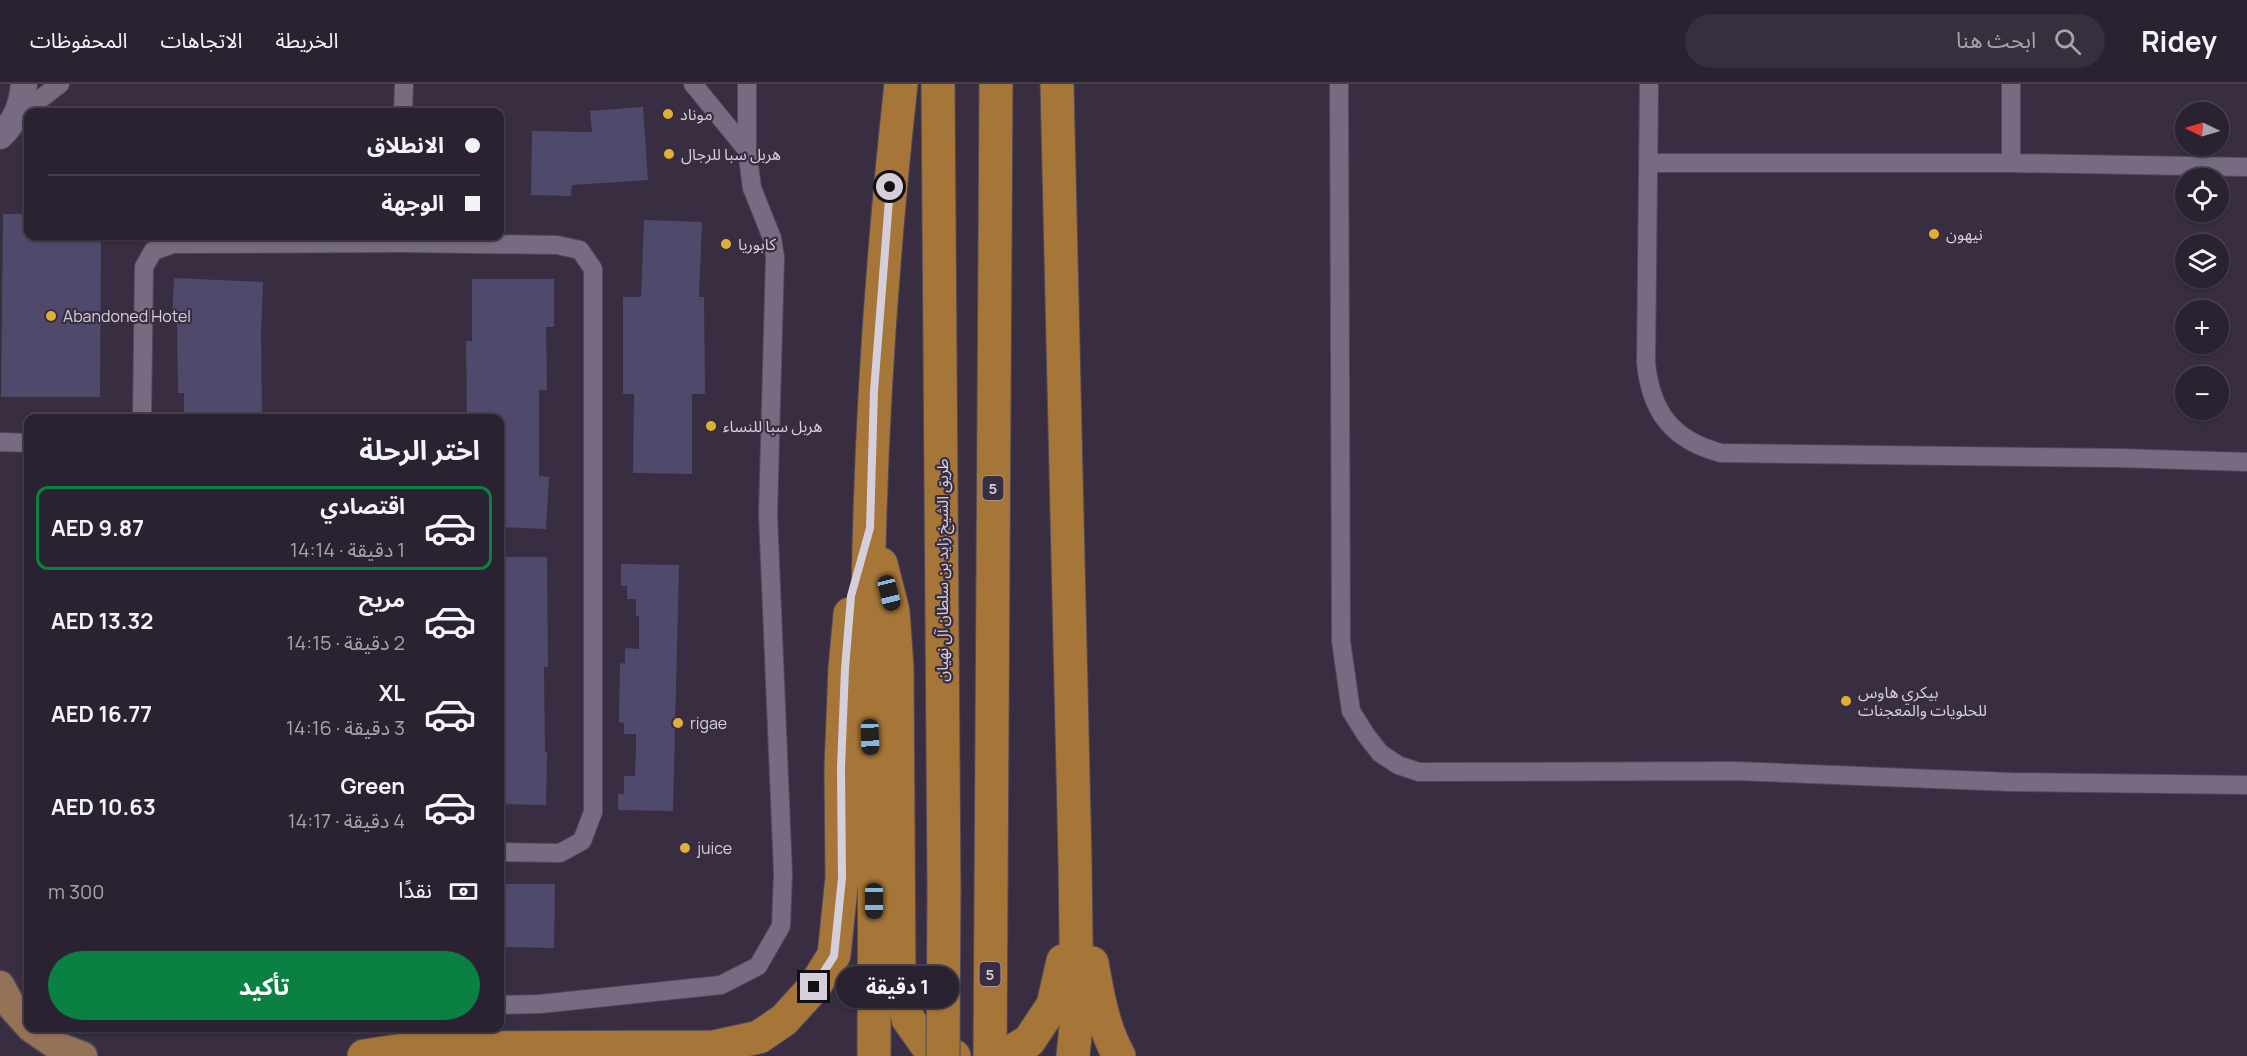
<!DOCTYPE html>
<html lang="ar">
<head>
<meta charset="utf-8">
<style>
  body { margin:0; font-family:Manrope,"Noto Sans Arabic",sans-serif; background:#362f3d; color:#f1f3f6; direction:rtl; height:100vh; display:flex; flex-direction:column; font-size:22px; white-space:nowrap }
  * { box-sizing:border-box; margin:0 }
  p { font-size:20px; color:#a5a4ab }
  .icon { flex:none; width:33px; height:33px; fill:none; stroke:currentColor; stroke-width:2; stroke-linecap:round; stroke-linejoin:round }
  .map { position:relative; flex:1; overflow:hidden; direction:ltr }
  .panel { position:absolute; left:24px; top:330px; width:480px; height:618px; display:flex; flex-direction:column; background:#2a2231; border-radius:12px; box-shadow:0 2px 4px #0004,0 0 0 2px #463f4d; direction:rtl }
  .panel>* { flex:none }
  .top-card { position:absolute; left:24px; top:24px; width:480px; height:132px; border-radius:12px; box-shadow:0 2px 4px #0004,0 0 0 2px #463f4d; direction:rtl; display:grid; align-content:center; height:132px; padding:0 24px; background:#2a2231 }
  .needle { width:39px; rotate:275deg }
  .controls { position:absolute; left:2175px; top:18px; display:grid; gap:12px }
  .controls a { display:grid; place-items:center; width:54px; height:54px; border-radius:50%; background:#2a2231; box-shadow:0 2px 4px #0004,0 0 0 2px #463f4d; font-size:30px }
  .end { position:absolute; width:27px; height:27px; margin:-14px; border:8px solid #d5cfdc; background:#111; box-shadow:0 0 0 3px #111 }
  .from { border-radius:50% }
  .bubble { position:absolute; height:42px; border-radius:21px; background:#2a2231; box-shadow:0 2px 4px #0004,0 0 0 2px #463f4d; font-size:20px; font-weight:700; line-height:42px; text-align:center; direction:rtl }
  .car { position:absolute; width:18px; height:36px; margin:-18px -9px; border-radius:8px; box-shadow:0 0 4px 2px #0007; background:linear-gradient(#222 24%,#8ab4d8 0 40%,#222 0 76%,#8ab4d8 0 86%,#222 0) }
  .top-card b { display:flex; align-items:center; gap:21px; height:57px; font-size:22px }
  .top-card b+b { border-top:2px solid #463f4d }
  .top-card i { width:15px; height:15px; background:#f1f3f6 }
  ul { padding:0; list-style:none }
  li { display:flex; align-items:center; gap:18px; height:84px; margin:0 12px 9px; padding:0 12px; border:3px solid transparent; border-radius:12px }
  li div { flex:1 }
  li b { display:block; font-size:22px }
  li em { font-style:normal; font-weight:700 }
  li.on { border-color:#0b8043 }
  li>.icon { width:54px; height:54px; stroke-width:1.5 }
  h2 { padding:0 24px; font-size:27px; line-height:72px }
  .pay { display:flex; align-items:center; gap:15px; height:66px; padding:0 24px; font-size:22px }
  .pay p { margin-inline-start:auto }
  .button { display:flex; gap:12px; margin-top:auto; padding:12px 24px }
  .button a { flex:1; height:69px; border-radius:36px; background:#0b8043; color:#fff; font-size:24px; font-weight:700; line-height:69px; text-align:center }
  header { display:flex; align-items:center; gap:36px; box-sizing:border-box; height:84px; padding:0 30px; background:#2a2231; border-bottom:2px solid #463f4d }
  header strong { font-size:28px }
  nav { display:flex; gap:33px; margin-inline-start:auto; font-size:21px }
  .search { width:420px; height:54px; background:#362f3d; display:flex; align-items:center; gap:15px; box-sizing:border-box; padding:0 21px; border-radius:33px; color:#a5a4ab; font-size:22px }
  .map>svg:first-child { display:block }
</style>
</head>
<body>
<header>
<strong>Ridey</strong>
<div class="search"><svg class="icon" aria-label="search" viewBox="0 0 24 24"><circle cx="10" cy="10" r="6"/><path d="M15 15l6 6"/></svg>ابحث هنا</div>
<nav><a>الخريطة</a><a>الاتجاهات</a><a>المحفوظات</a></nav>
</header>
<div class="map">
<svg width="2247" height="972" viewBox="0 0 2247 972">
  <rect width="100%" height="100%" fill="#382d41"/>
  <g fill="#4f4a6b">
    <path d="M643,23L648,96L572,101L571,112L531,111L532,47L592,48L590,27Z"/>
    <path d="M3,130H28V152H101L100,313H1Z"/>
    <path d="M644,136L702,138L699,213H704L705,310H692V390L633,389L634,310H623V213H641Z"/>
    <path d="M174,194L263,198L261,250L262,334H184V309H178L177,238H172Z"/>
    <path d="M472,195H554V243H546L547,306H539V392L549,393L546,445L500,443V334H467L466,257H472Z"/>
    <path d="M500,473H547L548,583H544L545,668H547L546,721L500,720Z"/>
    <path d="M621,480L679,481L673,727L618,726V710H624V692H635L636,664V650H624V639L619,638L620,579L625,580V564L639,565V532H636V515H627V502H621Z"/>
    <path d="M506,800H555L554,864L505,863Z"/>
  </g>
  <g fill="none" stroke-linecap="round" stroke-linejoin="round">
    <g stroke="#52495a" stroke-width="20">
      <g id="street">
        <path d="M693,0L747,66"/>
        <path d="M1339,0L1341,557L1351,627L1366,651L1380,669L1398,681L1419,688L1736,687L2010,698L2247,701"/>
        <path d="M1649,0L1646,279C1651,328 1672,356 1721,369L2120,374L2247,378"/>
        <path d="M2011,0V79"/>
        <path d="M403,28L404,0"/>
        <path d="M15,34L60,0"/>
        <path d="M1648,79H2011L2247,83"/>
        <path d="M142,334L144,183L153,167L173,160L401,159L557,161L580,166L593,185V728L582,757L560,769L500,768"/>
        <path d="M0,358L28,359"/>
        <path d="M500,921L540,920L721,901L758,882L781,842L783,789L768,430L775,173L772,154L752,104L747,66V0"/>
      </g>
    </g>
    <g stroke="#52495a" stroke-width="28">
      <path id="secondary" d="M0,52C16,37 22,21 24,0"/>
    </g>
    <g stroke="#52495a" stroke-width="31">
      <g id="primary">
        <path d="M0,901L12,923L28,941"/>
        <path d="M31,944L57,962L83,972"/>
      </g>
    </g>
    <g stroke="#52495a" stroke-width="35">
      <g id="highway">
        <path d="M938,0L944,806"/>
        <path d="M1057,0L1075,776L1077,932L1073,972"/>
        <path d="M881,480L893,527L897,583L899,892L908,935L928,963L954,972"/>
        <path d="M1092,879C1098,912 1103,943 1119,972"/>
        <path d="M364,972L403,966L435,964L713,963L759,953L784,936L814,903L834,871L842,794L841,684L845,584L850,530"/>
        <path d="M874,972C874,905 875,838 874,771C873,716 869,661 868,605C866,403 879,201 901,0"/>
        <path d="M990,972L996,0"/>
        <path d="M1004,972L1029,957L1053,921L1063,877"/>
      </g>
    </g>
    <use href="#street" stroke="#776b82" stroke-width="18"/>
    <use href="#secondary" stroke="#776b82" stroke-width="26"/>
    <use href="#primary" stroke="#937256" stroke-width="28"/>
    <use href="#highway" stroke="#a67638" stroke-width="33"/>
    <g stroke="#52495a" stroke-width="35" stroke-linecap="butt">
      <path id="highway-bridge" d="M943,972L944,806"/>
    </g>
    <use href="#highway-bridge" stroke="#a67638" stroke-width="33"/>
  </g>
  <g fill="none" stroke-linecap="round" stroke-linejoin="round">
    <path stroke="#d5cfdc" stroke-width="8" d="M814,903L834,872L842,794L841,684L845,585L851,512L870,444L874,307L890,103"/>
  </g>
  <g fill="#e0b034" stroke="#382d41" stroke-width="2">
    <circle cx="668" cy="30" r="6"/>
    <circle cx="669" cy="70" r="6"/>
    <circle cx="1934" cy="150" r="6"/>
    <circle cx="726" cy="160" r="6"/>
    <circle cx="51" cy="232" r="6"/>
    <circle cx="711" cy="342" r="6"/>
    <circle cx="1846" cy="617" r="6"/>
    <circle cx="678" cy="639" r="6"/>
    <circle cx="685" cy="764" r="6"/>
  </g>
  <g text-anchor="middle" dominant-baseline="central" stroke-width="4.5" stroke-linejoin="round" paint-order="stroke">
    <g fill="#382d41" stroke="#a69eae" stroke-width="1.5">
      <rect x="982.5" y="392" width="21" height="24" rx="4.5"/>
      <rect x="979.5" y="878" width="21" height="24" rx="4.5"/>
    </g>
    <g font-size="15" font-weight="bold" fill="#d5cfdc">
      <text x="993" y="404">5</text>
      <text x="990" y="890">5</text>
    </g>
    <g font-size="16" fill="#d5cfdc" stroke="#382d41" text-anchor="start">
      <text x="680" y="30">موناد</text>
      <text x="681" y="70">هربل سبا للرجال</text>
      <text x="1946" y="150">نيهون</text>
      <text x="738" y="160">كابوريا</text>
      <text x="63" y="232">Abandoned Hotel</text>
      <text x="723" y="342">هربل سبا للنساء</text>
      <text x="1858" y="608">بيكري هاوس<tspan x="1858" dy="18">للحلويات والمعجنات</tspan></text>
      <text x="690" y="639">rigae</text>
      <text x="697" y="764">juice</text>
    </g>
    <g font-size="16" fill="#d5cfdc" stroke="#382d41">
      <text transform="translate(942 486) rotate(-90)">طريق الشيخ زايد بن سلطان آل نهيان</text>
    </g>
  </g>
</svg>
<div class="controls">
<a><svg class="needle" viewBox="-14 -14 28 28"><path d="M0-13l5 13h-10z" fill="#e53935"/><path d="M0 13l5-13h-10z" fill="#a5a4ab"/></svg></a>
<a><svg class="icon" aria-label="locate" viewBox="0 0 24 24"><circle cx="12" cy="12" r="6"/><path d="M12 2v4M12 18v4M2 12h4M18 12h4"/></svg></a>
<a><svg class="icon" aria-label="layers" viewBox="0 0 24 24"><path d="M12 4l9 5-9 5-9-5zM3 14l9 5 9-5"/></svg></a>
<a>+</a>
<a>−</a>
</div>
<i class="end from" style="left:890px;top:103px"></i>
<i class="end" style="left:814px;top:903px"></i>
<div class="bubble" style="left:836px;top:882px;width:123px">1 دقيقة</div>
<i class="car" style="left:889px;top:509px;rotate:166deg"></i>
<i class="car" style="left:870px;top:653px;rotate:178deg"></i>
<i class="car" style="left:874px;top:817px;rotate:180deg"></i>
<div class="top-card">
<b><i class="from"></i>الانطلاق</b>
<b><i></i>الوجهة</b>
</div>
<section class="panel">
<h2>اختر الرحلة</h2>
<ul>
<li class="on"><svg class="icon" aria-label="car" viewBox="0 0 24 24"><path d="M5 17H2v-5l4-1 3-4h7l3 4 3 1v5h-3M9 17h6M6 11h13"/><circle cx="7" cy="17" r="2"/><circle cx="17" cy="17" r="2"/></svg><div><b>اقتصادي</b><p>1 دقيقة · 14:14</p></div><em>AED 9.87</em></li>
<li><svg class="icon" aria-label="car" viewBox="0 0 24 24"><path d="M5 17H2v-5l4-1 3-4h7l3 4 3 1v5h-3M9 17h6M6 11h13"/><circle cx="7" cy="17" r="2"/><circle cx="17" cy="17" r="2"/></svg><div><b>مريح</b><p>2 دقيقة · 14:15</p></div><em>AED 13.32</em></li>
<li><svg class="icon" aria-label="car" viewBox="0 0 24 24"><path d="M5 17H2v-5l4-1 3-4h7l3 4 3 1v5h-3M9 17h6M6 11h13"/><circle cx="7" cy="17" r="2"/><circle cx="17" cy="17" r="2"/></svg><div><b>XL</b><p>3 دقيقة · 14:16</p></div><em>AED 16.77</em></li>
<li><svg class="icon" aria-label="car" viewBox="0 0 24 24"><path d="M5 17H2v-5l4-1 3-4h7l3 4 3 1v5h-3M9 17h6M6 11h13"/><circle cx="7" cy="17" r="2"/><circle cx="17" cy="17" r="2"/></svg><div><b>Green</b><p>4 دقيقة · 14:17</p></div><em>AED 10.63</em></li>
</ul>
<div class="pay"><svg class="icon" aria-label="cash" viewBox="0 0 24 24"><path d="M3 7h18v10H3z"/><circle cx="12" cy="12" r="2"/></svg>نقدًا<p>300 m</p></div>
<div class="button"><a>تأكيد</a></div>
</section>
</div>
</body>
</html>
